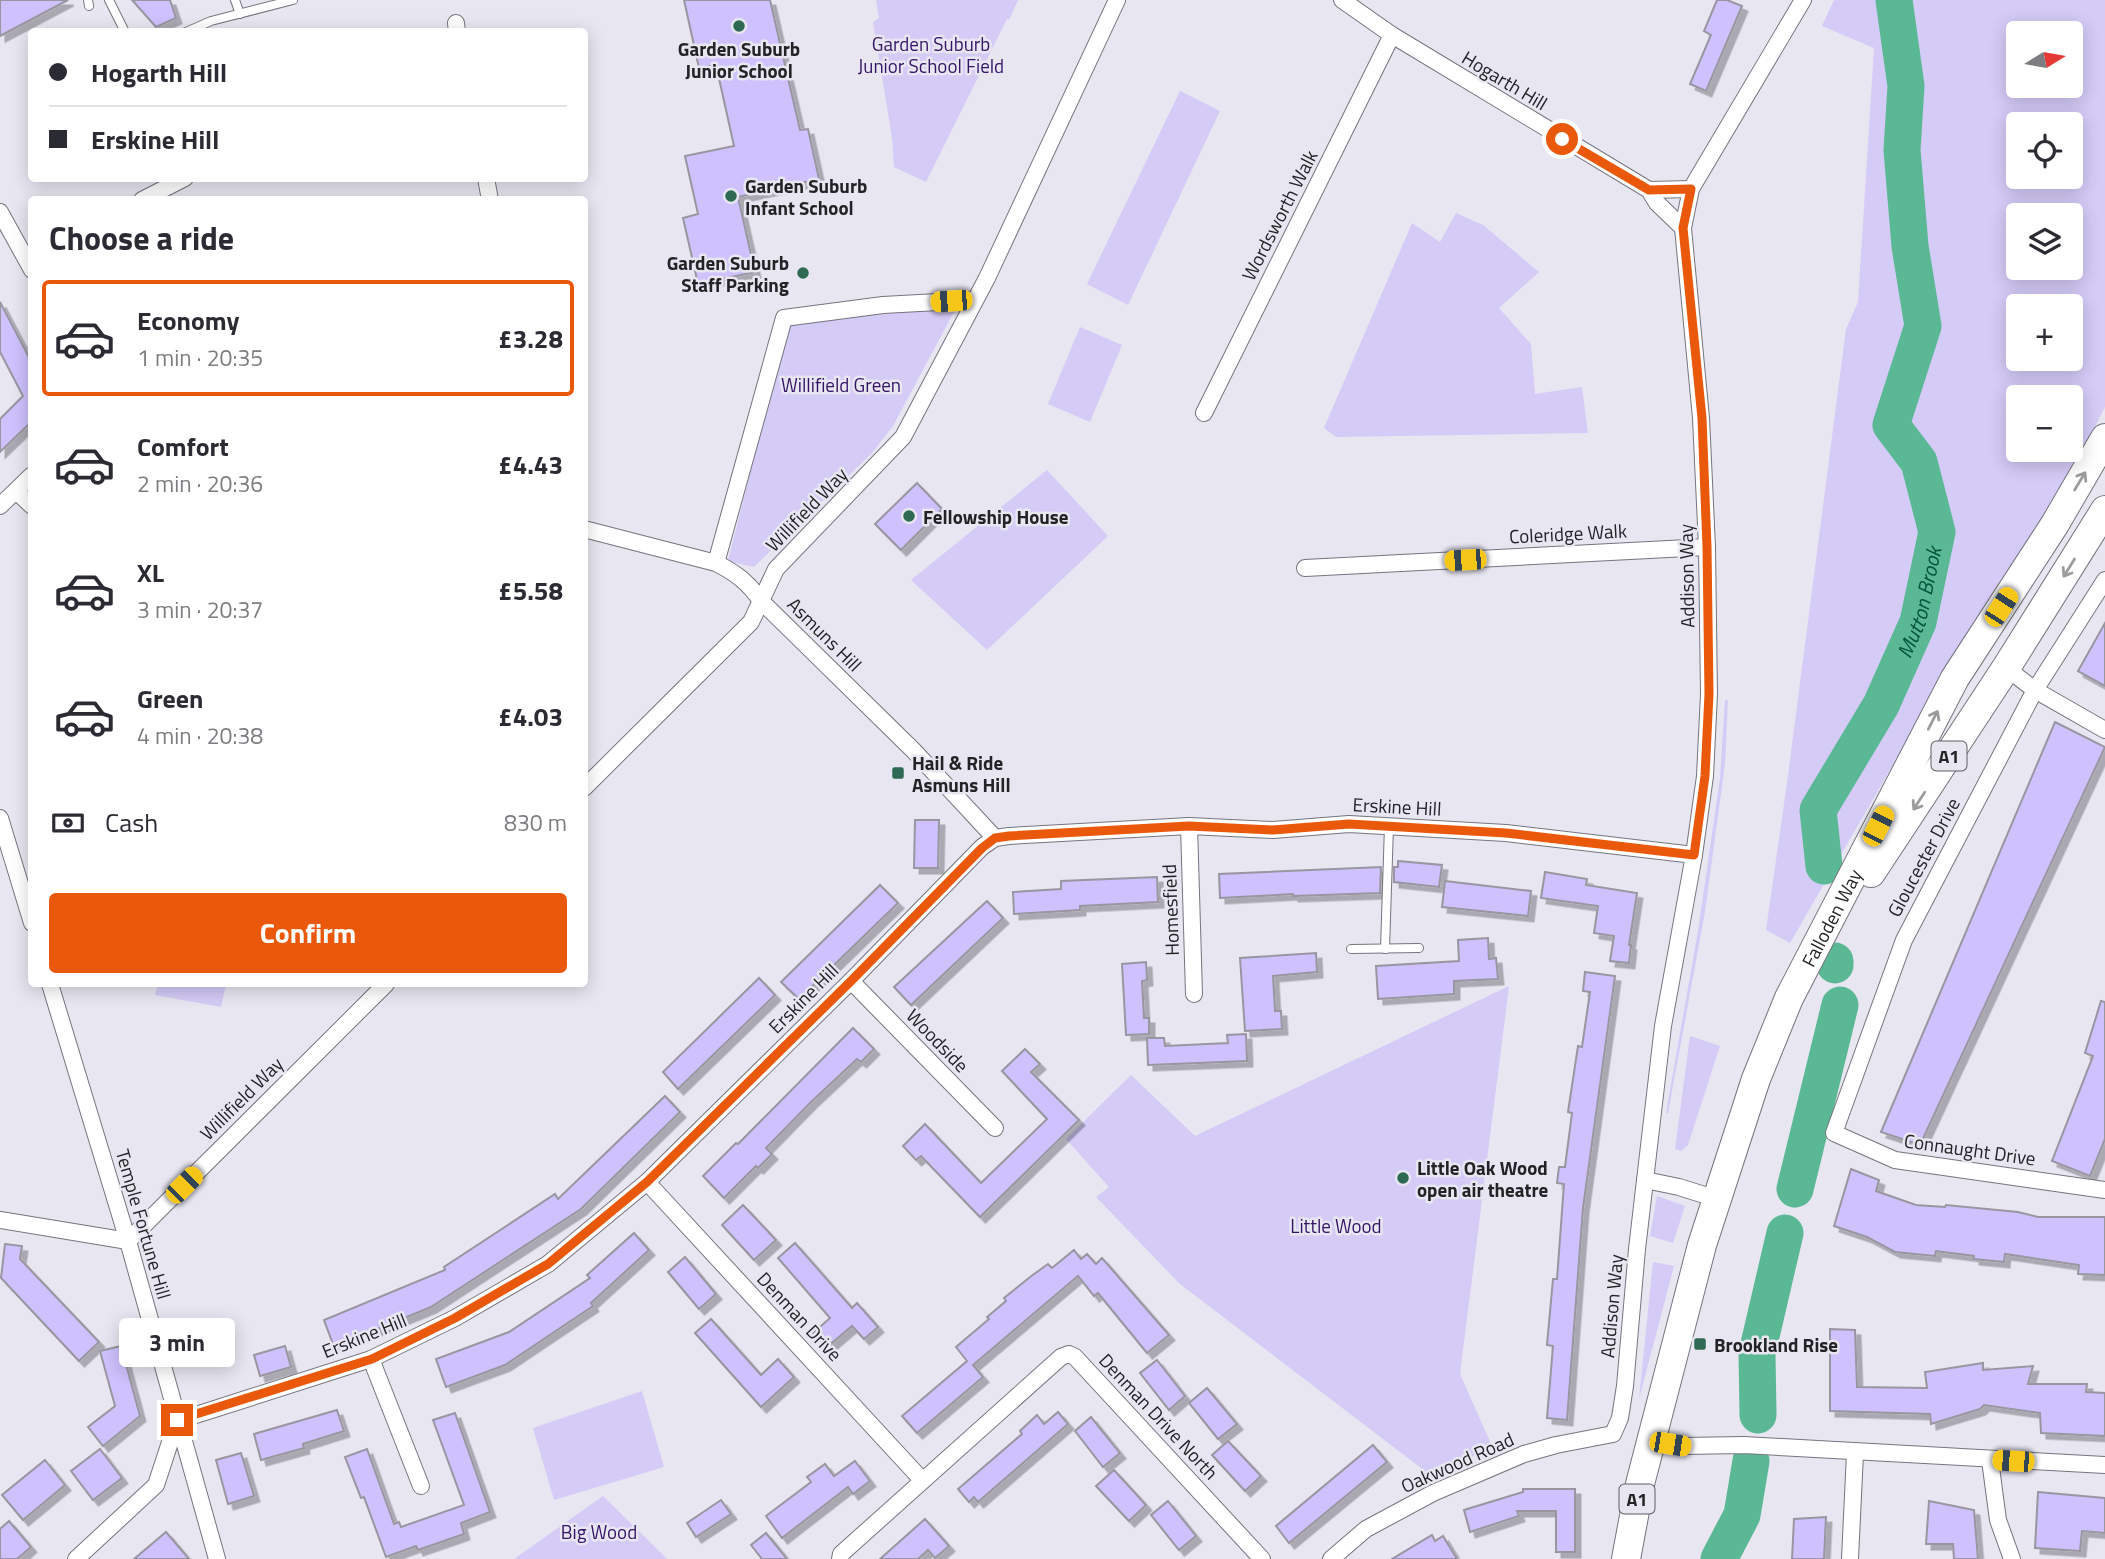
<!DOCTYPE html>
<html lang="en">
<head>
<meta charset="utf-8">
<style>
  body { margin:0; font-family:"Titillium Web",sans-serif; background:#f2f2f3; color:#2b2b33; height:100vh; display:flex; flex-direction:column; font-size:26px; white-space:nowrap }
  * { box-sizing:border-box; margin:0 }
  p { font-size:23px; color:#7c7c81 }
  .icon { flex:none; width:38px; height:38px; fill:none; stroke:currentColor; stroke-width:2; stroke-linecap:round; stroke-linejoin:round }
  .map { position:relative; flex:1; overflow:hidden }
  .side { position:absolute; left:28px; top:196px; width:560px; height:791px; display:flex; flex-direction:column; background:#fff; border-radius:7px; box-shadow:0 4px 18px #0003 }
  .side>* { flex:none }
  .banner { position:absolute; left:28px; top:28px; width:560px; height:154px; border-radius:7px; box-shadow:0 4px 18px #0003; display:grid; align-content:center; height:154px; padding:0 21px; background:#fff }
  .needle { width:46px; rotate:79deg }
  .tools { position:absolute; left:2006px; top:21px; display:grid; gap:14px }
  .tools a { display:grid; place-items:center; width:77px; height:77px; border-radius:7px; background:#fff; box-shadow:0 4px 18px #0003; font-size:35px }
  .end { position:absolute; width:32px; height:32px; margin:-16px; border:9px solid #ea580c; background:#fff; box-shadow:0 0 0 4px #fff }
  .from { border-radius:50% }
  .bubble { position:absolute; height:49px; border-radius:7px; background:#fff; box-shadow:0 4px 18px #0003; font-size:23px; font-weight:700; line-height:49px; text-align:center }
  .car { position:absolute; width:21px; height:42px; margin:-21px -10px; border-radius:9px; box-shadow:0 0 5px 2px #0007; background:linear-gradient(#f5c518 24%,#345 0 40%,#f5c518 0 76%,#345 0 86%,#f5c518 0) }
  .banner b { display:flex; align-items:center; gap:24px; height:66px; font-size:26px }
  .banner b+b { border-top:2px solid #e1e1e2 }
  .banner i { width:18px; height:18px; background:#2b2b33 }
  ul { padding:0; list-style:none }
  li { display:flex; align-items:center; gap:21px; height:116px; margin:0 14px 10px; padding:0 7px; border:4px solid transparent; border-radius:7px }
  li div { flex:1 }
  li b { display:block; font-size:26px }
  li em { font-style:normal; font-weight:700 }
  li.active { border-color:#ea580c }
  li>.icon { width:63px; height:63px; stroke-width:1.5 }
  h2 { padding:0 21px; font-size:32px; line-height:84px }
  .pay { display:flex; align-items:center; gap:18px; height:77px; padding:0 21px; font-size:26px }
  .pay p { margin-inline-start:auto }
  .action { display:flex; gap:14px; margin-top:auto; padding:14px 21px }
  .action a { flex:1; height:80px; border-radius:7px; background:#ea580c; color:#fff; font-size:28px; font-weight:700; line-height:80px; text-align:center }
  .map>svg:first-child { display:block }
</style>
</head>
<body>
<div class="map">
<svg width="2105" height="1559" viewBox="0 0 2105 1559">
  <defs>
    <filter id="shadow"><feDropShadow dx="5.5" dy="5.5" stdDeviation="0" flood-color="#0004"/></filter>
  </defs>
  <rect width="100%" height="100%" fill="#e8e6f1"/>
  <g fill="#d4cbf7" fill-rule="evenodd">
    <path d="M876,0H1018L1009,20L1007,19L926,182L894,167L892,138L873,22L879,18Z"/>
    <path d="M1834,0H2105V407L2078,460L1958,652L1790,943L1766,930L1787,783L1846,329L1858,302L1874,48L1822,26ZM2018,33H2070V86H2018ZM2018,124H2070V177H2018ZM2018,215H2070V268H2018ZM2018,306H2070V359H2018ZM2018,397H2070V450H2018Z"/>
    <path d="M1180,91L1220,111L1128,305L1087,284Z"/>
    <path d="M1456,213L1483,225L1539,272L1499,308L1531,344L1535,394L1582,387L1588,433L1336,437L1324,428L1412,223L1440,242Z"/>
    <path d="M956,308L893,426L872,453L754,567L728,561L788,322Z"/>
    <path d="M1080,327L1122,345L1090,422L1048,404Z"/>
    <path d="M1047,470L1108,536L987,650L911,580Z"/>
    <path d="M1725,700H1728L1725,764L1705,912L1668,1113H1666L1698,931L1720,778Z"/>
    <path d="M158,984H226L221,1007L155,995Z"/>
    <path d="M1509,986L1460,1374L1492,1446L1434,1478L1180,1284L1096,1197L1109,1187L1066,1139L1131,1075L1195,1136Z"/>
    <path d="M1690,1036L1720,1046L1688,1145L1681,1151L1675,1149Z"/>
    <path d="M1657,1196L1685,1206L1673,1243L1650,1236Z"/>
    <path d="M1653,1262L1674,1266L1639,1399Z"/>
    <path d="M642,1391L664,1467L554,1500L533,1428Z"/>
    <path d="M603,1496L667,1559H514Z"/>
  </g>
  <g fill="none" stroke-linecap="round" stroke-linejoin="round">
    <g stroke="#5bb895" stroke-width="37">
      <path id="s1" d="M1824,866L1818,810L1881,705L1918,622L1937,532L1919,462L1891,425L1923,326L1910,246L1902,150L1906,86L1894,0"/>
      <path d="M1835,961V965"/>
      <path d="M1795,1189L1840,1005"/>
      <path d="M1758,1415L1757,1353L1785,1233"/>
      <path d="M1719,1559L1742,1515L1751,1461"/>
    </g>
  </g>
  <g fill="#cec1fd" stroke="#9896a0" stroke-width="2" filter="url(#shadow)">
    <path d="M0,0H68L0,36Z"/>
    <path d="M132,0H170L176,18L156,27Z"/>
    <path d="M684,0H770L800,130L808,129L819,179L738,197L755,272L698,284L683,218L698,214L685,156L734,146L716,65L699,68Z"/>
    <path d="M1717,0H1727L1742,6L1706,91L1690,84L1711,35L1704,31Z"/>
    <path d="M0,302L32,363V421L0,452V419L23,396L0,352Z"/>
    <path d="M917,483L942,509L901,550L875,524Z"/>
    <path d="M2105,623V686L2078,671Z"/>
    <path d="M2055,722L2105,747L1920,1145L1881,1132Z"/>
    <path d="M915,820H939L938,868H914Z"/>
    <path d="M1398,861L1442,865L1439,887L1394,882V867H1398Z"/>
    <path d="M1381,867L1380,893L1293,896V894L1220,898L1219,874Z"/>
    <path d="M1545,872L1587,879L1586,885L1637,893L1629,945H1631L1629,963L1610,961L1614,936L1594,933L1598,906L1541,898Z"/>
    <path d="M1157,877L1158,902L1080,906V910L1014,914L1013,892L1061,889V881Z"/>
    <path d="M1445,881L1531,891L1528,916L1442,907Z"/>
    <path d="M880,885L898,903L799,999L781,982Z"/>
    <path d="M987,901L1003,918L911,1005L894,987Z"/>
    <path d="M1488,938L1489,959L1496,958L1498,979L1454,981V994L1378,999L1376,966L1459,961L1458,940Z"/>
    <path d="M1316,953L1317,972L1273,976L1275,1011H1281L1282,1029L1245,1031L1240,958Z"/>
    <path d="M1146,962L1147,980L1142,981L1144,1018H1149V1034L1126,1035L1122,964Z"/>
    <path d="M1585,972L1615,976L1583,1208L1567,1420L1547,1418L1553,1346L1547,1345L1553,1279H1557L1564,1184L1557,1183L1559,1167H1565L1572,1113L1568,1112L1578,1046L1582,1047L1590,992L1583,991Z"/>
    <path d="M759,978L775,995L678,1089L663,1072Z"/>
    <path d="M2101,1001L2105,1002V1139L2090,1176L2052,1161L2093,1056L2085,1053Z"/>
    <path d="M853,1028L874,1049L861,1062L857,1059L811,1102L766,1148L772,1154L758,1168L756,1166L724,1198L703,1176L736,1143L738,1144Z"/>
    <path d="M1246,1034L1247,1061L1148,1065L1147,1038H1164L1165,1046L1228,1043L1227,1035Z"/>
    <path d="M1025,1049L1040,1064L1031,1072L1079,1120L980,1217L921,1156L916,1160L903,1146L925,1124L981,1183L1047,1119L1002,1071Z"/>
    <path d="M665,1096L680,1112L581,1209L431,1307L334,1347L324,1320L445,1270L444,1267L555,1194L558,1199Z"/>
    <path d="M1851,1169L1879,1180L1876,1191L1916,1205L1945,1207L1946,1205L2018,1212L2038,1217H2105V1275L2078,1274L2079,1265L2005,1254L2004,1262L1974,1259V1256L1936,1251L1935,1256L1895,1252L1867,1237L1834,1226Z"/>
    <path d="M743,1205L776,1240L754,1260L722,1225Z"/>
    <path d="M634,1233L649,1250L591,1303L593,1306L505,1365L446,1387L436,1359L509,1332L590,1278L587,1275Z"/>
    <path d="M795,1243L852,1308L857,1303L878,1327L864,1339L852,1326L826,1348L813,1333L830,1318L778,1258Z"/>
    <path d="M5,1244L22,1246L20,1259L99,1342L79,1361L1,1278Z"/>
    <path d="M1074,1250L1081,1259L1087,1254L1096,1264L1102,1258L1169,1335L1147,1353L1098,1293L1094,1296L1078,1276L973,1365L983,1377L917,1433L902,1416L967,1361L956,1347L989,1319L987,1317L1006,1301L1004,1298L1030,1277L1048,1264L1052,1268Z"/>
    <path d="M685,1257L716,1294L699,1309L668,1272Z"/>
    <path d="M711,1319L761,1375L778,1359L794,1377L761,1407L695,1333Z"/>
    <path d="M1830,1329L1855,1330L1857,1387L1927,1388L1925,1372L1983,1363V1370L2033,1366L2028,1384H2087L2086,1392L2105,1393V1436L2041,1433L2040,1413L1984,1405L1980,1409L1931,1424L1930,1414L1830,1411Z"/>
    <path d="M121,1346L140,1416L103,1446L88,1427L115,1406L100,1351Z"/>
    <path d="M285,1346L291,1367L260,1376L254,1355Z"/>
    <path d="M1157,1360L1185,1396L1169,1410L1140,1373Z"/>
    <path d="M1207,1388L1237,1424L1218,1439L1189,1403Z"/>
    <path d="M337,1410L344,1431L303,1444L304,1448L261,1460L254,1434Z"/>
    <path d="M1058,1412L1068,1424L978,1502L974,1497L969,1502L958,1489L1022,1434L1020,1431L1037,1415L1044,1424Z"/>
    <path d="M455,1413L490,1512L461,1523L464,1534L418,1550L416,1546L386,1557L364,1497L361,1498L345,1457L367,1449L394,1524L399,1522L401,1527L464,1505L433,1420Z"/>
    <path d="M1091,1417L1120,1453L1103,1467L1075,1431Z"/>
    <path d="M1228,1441L1261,1476L1245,1491L1212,1455Z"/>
    <path d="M1373,1445L1387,1462L1289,1543L1276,1526Z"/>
    <path d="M100,1449L122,1478L93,1500L71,1471Z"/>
    <path d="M241,1453L254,1496L228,1504L216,1460Z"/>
    <path d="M45,1460L65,1485L23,1520L2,1495Z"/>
    <path d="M855,1461L870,1481L853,1494L848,1487L782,1538L766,1516L811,1482L807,1477L825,1464L834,1476Z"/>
    <path d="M1114,1470L1146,1505L1129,1521L1096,1486Z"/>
    <path d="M1523,1489H1575V1552H1556V1511H1517L1519,1516L1470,1532L1464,1510L1523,1492Z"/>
    <path d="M2038,1492L2105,1498V1533L2082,1531L2080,1551L2035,1548Z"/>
    <path d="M721,1500L731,1514L696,1537L687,1523Z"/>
    <path d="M1168,1501L1196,1536L1179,1550L1151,1515Z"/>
    <path d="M1929,1501L1974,1510L1978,1559H1954L1953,1544H1926Z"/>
    <path d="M1826,1517L1824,1559H1792L1794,1519Z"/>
    <path d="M925,1519L949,1546L935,1558L928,1550L918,1559H880Z"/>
    <path d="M9,1521L31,1547L17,1559H0V1529Z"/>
    <path d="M166,1532L189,1559H134Z"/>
    <path d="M766,1533L787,1559H762L751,1545Z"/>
    <path d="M1432,1535L1435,1541L1443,1536L1457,1559H1392Z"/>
  </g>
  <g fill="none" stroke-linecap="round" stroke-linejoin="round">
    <g stroke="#76747e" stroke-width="10">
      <g id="lane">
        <path d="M88,0L89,6"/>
        <path d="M109,0L125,32"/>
        <path d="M235,0L240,14"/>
        <path d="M186,32L211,21L293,0"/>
        <path d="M1351,949L1419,948"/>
        <path d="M1385,949L1389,826"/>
      </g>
    </g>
    <g stroke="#76747e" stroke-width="18">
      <g id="street">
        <path d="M1342,0L1392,35L1649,190L1657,203L1683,228"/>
        <path d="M456,23L457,32"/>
        <path d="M486,178L490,200"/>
        <path d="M1649,190L1691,189"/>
        <path d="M142,200L185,178"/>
        <path d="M0,212L32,270"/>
        <path d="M1204,413L1392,35"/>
        <path d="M16,491L32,506"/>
        <path d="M0,506L32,475"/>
        <path d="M584,529L716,563C736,573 749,583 761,601L914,751L995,838"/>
        <path d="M716,563L784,318L883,305L974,300"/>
        <path d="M1305,568L1707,547"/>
        <path d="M2105,580L2035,690L1904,940L1834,1133L1895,1160L2105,1190"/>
        <path d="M2006,668L2035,690L2105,730"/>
        <path d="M584,788L751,622L776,569L903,437L987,278L1117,0"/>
        <path d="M0,818L32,923"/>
        <path d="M1189,826L1194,994"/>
        <path d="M851,981L995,1128"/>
        <path d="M50,984L128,1241L217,1559"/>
        <path d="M1645,1180L1679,1187L1717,1199"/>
        <path d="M647,1182L922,1480"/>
        <path d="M0,1220L128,1241L386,984"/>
        <path d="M371,1359L421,1486"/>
        <path d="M1651,1440L1683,1446L1744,1445L2105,1465"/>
        <path d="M1990,1460L1998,1520L2012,1559"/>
        <path d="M76,1559L156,1485L177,1421L371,1359L455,1318L548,1264L647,1182L851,981L982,847L995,838L1009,836L1189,826L1273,830L1349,824L1506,833L1694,855"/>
        <path d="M840,1559L841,1554L1061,1357L1069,1354L1075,1357L1262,1559"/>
        <path d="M1331,1559L1366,1529L1433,1493L1524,1454L1556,1445L1613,1434L1620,1418L1625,1386L1637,1249L1663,1026L1694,855L1705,776L1709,694L1707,547L1701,418L1683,228L1691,189L1803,0"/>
        <path d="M1850,1559L1855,1453"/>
      </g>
    </g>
    <g stroke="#76747e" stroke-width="30">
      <g id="highway">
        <path d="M1871,873L2006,668L2105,510"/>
        <path id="s2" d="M1626,1559L1640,1484L1702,1245L1756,1079L1789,998L1955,678L2055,524L2105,438"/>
      </g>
    </g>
    <use href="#lane" stroke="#fff" stroke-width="8"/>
    <use href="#street" stroke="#fff" stroke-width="16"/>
    <use href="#highway" stroke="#fff" stroke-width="28"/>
  </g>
  <defs><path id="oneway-shaft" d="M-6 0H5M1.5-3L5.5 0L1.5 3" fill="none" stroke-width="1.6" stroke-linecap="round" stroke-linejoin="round" transform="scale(1.75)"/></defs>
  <g stroke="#9c9c9d">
    <use href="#oneway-shaft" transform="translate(2080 481) rotate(-59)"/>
    <use href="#oneway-shaft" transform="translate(2069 568) rotate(122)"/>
    <use href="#oneway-shaft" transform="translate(1933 720) rotate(-63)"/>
    <use href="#oneway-shaft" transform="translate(1919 801) rotate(123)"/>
  </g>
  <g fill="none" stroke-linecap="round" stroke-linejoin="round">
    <path stroke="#ea580c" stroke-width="9" d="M177,1420L372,1359L455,1318L548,1264L647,1182L851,981L982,848L995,838L1009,836L1189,826L1273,830L1349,824L1506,833L1694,855L1705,776L1709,694L1707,547L1702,418L1683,228L1691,189L1649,190L1562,139"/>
  </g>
  <g fill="#2e6953" stroke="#e8e6f1" stroke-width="2.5">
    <circle cx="739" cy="26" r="7"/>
    <circle cx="731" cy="196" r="7"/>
    <circle cx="803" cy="273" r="7"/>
    <circle cx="909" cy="516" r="7"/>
    <rect x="891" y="766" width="14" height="14" rx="3.5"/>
    <circle cx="1403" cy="1178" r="7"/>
    <rect x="1693" y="1337" width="14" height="14" rx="3.5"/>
  </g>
  <g text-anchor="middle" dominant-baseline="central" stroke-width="5" stroke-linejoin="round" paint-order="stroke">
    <g fill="#e8e6f1" stroke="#5e5e63" stroke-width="2">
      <rect x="1931.5" y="741.5" width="35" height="29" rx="5"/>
      <rect x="1619.5" y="1484.5" width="35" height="29" rx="5"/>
    </g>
    <g font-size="18" font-weight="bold" fill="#232326">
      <text x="1949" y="756">A1</text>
      <text x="1637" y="1499">A1</text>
    </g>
    <g font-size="19" fill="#341367" stroke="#e8e6f1">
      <text x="931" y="43">Garden Suburb<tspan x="931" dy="22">Junior School Field</tspan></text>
      <text x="841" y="384">Willifield Green</text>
      <text x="1336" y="1225">Little Wood</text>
      <text x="599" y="1531">Big Wood</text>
    </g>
    <g font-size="19" font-weight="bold" fill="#232326" stroke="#e8e6f1" text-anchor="start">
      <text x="739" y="48" text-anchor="middle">Garden Suburb<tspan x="739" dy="22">Junior School</tspan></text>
      <text x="745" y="185">Garden Suburb<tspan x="745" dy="22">Infant School</tspan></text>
      <text x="789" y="262" text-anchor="end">Garden Suburb<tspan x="789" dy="22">Staff Parking</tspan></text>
      <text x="923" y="516">Fellowship House</text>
      <text x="912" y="762">Hail &amp; Ride<tspan x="912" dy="22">Asmuns Hill</tspan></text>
      <text x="1417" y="1167">Little Oak Wood<tspan x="1417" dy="22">open air theatre</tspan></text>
      <text x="1714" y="1344">Brookland Rise</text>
    </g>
    <g font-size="19" fill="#232326" stroke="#e8e6f1">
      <text transform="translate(1505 80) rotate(31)">Hogarth Hill</text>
      <text transform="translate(1279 215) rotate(-63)">Wordsworth Walk</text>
      <text transform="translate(806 509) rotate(-46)">Willifield Way</text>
      <text transform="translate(1568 533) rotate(-3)">Coleridge Walk</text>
      <text transform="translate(1686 576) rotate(-91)">Addison Way</text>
      <text transform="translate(825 634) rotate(45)">Asmuns Hill</text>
      <text transform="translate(1397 806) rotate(3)">Erskine Hill</text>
      <text transform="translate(1923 857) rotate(-62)">Gloucester Drive</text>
      <text transform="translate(1170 910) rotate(-92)">Homesfield</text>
      <text stroke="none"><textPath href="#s2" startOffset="676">Falloden Way</textPath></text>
      <text transform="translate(803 998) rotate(-45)">Erskine Hill</text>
      <text transform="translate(938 1040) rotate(46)">Woodside</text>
      <text transform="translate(241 1098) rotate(-45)">Willifield Way</text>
      <text transform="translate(1970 1149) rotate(8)">Connaught Drive</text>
      <text transform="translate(144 1224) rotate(74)">Temple Fortune Hill</text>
      <text transform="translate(1611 1306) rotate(-85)">Addison Way</text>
      <text transform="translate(800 1316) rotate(47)">Denman Drive</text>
      <text transform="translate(364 1335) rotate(-22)">Erskine Hill</text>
      <text transform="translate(1159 1416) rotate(47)">Denman Drive North</text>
      <text transform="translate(1457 1462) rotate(-24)">Oakwood Road</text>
    </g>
    <g font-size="21" font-style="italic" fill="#04543d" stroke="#e8e6f1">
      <text stroke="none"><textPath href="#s1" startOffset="289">Mutton Brook</textPath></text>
    </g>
  </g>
</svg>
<div class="tools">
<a><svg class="needle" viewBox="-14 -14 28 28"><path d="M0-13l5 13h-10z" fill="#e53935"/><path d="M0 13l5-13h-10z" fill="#7c7c81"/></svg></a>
<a><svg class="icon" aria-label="locate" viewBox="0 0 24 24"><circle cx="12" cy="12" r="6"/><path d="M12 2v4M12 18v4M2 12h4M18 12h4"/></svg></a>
<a><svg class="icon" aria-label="layers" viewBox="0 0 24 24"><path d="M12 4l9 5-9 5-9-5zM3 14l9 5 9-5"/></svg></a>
<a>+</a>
<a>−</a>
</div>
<i class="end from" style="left:1562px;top:139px"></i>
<i class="end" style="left:177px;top:1420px"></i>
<div class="bubble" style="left:119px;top:1318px;width:116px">3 min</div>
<i class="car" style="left:951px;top:301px;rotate:266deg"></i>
<i class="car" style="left:1465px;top:560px;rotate:267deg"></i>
<i class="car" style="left:2001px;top:607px;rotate:33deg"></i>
<i class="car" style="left:1878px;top:826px;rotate:27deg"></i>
<i class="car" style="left:184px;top:1185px;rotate:45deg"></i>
<i class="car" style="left:1670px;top:1444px;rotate:99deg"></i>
<i class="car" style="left:2013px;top:1461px;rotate:273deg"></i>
<div class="banner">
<b><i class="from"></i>Hogarth Hill</b>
<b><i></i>Erskine Hill</b>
</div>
<section class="side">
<h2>Choose a ride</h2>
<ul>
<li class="active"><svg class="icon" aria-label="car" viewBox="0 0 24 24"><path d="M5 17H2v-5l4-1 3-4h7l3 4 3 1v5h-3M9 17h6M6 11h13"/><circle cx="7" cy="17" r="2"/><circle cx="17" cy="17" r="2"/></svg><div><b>Economy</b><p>1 min · 20:35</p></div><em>£3.28</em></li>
<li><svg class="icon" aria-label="car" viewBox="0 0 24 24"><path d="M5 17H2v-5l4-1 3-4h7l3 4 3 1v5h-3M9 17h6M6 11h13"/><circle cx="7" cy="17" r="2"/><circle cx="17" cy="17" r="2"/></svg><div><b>Comfort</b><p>2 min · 20:36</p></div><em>£4.43</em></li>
<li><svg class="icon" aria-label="car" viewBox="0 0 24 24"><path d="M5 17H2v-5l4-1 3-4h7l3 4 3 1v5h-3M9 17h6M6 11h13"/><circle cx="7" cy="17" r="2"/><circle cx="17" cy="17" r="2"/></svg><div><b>XL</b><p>3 min · 20:37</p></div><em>£5.58</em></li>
<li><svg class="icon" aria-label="car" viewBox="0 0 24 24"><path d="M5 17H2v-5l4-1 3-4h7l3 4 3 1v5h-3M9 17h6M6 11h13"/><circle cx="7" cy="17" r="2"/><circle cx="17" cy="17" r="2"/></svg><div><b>Green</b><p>4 min · 20:38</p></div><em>£4.03</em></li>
</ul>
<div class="pay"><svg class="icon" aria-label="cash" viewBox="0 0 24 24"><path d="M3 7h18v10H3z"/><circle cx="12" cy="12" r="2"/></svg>Cash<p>830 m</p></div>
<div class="action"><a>Confirm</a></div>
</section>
</div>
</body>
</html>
